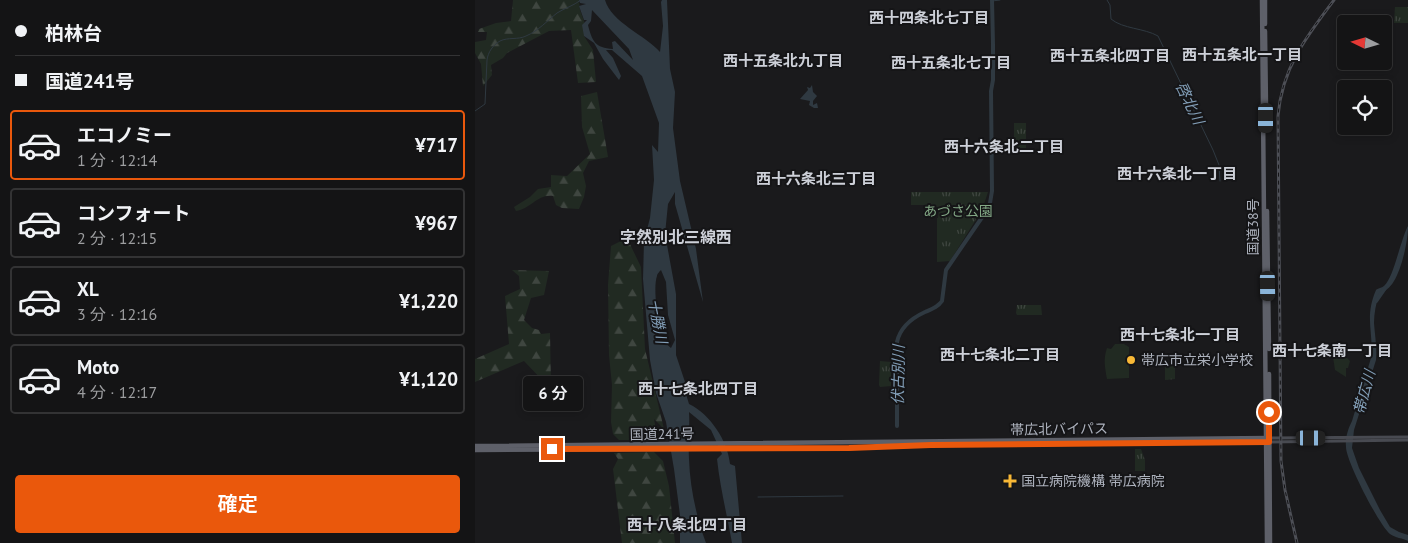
<!DOCTYPE html>
<html lang="ja">
<head>
<meta charset="utf-8">
<style>
  body { margin:0; font-family:"PT Sans","Noto Sans JP",sans-serif; background:#1d1d1e; color:#f1f3f6; height:100vh; display:flex; flex-direction:column; font-size:19px; white-space:nowrap }
  * { box-sizing:border-box; margin:0 }
  p { font-size:16px; color:#9d9ea0 }
  .icon { flex:none; width:28px; height:28px; fill:none; stroke:currentColor; stroke-width:2; stroke-linecap:round; stroke-linejoin:round }
  .map { position:relative; flex:1; overflow:hidden }
  .sheet { display:flex; flex-direction:column; background:#141415; width:475px }
  .sheet>* { flex:none }
  .hud { display:grid; align-content:center; height:110px; padding:0 15px; background:#141415 }
  .needle { width:32px; rotate:275deg }
  .fabs { position:absolute; left:862px; top:15px; display:grid; gap:10px }
  .fabs a { display:grid; place-items:center; width:55px; height:55px; border-radius:5px; background:#141415; box-shadow:0 2px 8px #0003,0 0 0 1px #333334; font-size:25px }
  .end { position:absolute; width:22px; height:22px; margin:-11px; border:6px solid #ea580c; background:#fff; box-shadow:0 0 0 2px #fff }
  .from { border-radius:50% }
  .bubble { position:absolute; height:35px; border-radius:5px; background:#141415; box-shadow:0 2px 8px #0003,0 0 0 1px #333334; font-size:16px; font-weight:600; line-height:35px; text-align:center }
  .car { position:absolute; width:15px; height:30px; margin:-15px -8px; border-radius:6px; box-shadow:0 0 4px 1px #0007; background:linear-gradient(#222 24%,#8ab4d8 0 40%,#222 0 76%,#8ab4d8 0 86%,#222 0) }
  .hud b { display:flex; align-items:center; gap:18px; height:48px; font-size:19px }
  .hud b+b { border-top:1px solid #333334 }
  .hud i { width:12px; height:12px; background:#f1f3f6 }
  ul { padding:0; list-style:none }
  li { display:flex; align-items:center; gap:15px; height:70px; margin:0 10px 8px; padding:0 5px; border:2px solid #333334; border-radius:5px }
  li div { flex:1 }
  li b { display:block; font-size:19px }
  li em { font-style:normal; font-weight:600 }
  li.selected { border-color:#ea580c }
  li>.icon { width:45px; height:45px; stroke-width:1.5 }
  .primary-button { display:flex; gap:10px; margin-top:auto; padding:10px 15px }
  .primary-button a { flex:1; height:58px; border-radius:5px; background:#ea580c; color:#fff; font-size:20px; font-weight:600; line-height:58px; text-align:center }
  main { display:flex; flex:1; min-height:0 }
  .map>svg:first-child { display:block }
</style>
</head>
<body>
<main>
<section class="sheet">
<div class="hud">
<b><i class="from"></i>柏林台</b>
<b><i></i>国道241号</b>
</div>
<ul>
<li class="selected"><svg class="icon" aria-label="car" viewBox="0 0 24 24"><path d="M5 17H2v-5l4-1 3-4h7l3 4 3 1v5h-3M9 17h6M6 11h13"/><circle cx="7" cy="17" r="2"/><circle cx="17" cy="17" r="2"/></svg><div><b>エコノミー</b><p>1 分 · 12:14</p></div><em>¥717</em></li>
<li><svg class="icon" aria-label="car" viewBox="0 0 24 24"><path d="M5 17H2v-5l4-1 3-4h7l3 4 3 1v5h-3M9 17h6M6 11h13"/><circle cx="7" cy="17" r="2"/><circle cx="17" cy="17" r="2"/></svg><div><b>コンフォート</b><p>2 分 · 12:15</p></div><em>¥967</em></li>
<li><svg class="icon" aria-label="car" viewBox="0 0 24 24"><path d="M5 17H2v-5l4-1 3-4h7l3 4 3 1v5h-3M9 17h6M6 11h13"/><circle cx="7" cy="17" r="2"/><circle cx="17" cy="17" r="2"/></svg><div><b>XL</b><p>3 分 · 12:16</p></div><em>¥1,220</em></li>
<li><svg class="icon" aria-label="car" viewBox="0 0 24 24"><path d="M5 17H2v-5l4-1 3-4h7l3 4 3 1v5h-3M9 17h6M6 11h13"/><circle cx="7" cy="17" r="2"/><circle cx="17" cy="17" r="2"/></svg><div><b>Moto</b><p>4 分 · 12:17</p></div><em>¥1,120</em></li>
</ul>
<div class="primary-button"><a>確定</a></div>
</section>
<div class="map">
<svg width="933" height="543" viewBox="0 0 933 543">
  <defs>
    <pattern id="forest-firs" width="22" height="20" patternUnits="userSpaceOnUse" patternTransform="scale(1.25)"><rect width="22" height="20" fill="#212a22"/><path d="M5 1l3.5 6h-7zM16 11l3.5 6h-7z" fill="#3f4640"/></pattern>
    <pattern id="park-tufts" width="24" height="20" patternUnits="userSpaceOnUse" patternTransform="scale(1.25)"><rect width="24" height="20" fill="#212a22"/><path d="M3 7l-1-3M5 7V3M7 7l1-3M15 17l-1-3M17 17v-4M19 17l1-3" fill="none" stroke="#3f4640"/></pattern>
  </defs>
  <rect width="100%" height="100%" fill="#1a1a1c"/>
  <g fill="url(#forest-firs)">
    <path d="M38,0H104L105,10L110,24L109,36L118,50L121,82L103,83L96,30L74,31L32,53L28,58L16,65L17,75L8,86L6,64L0,53V42L11,40L12,32H3L4,29L21,23L36,21Z"/>
    <path d="M122,92L133,157L114,161L108,173L111,186L109,197L104,209L87,208L81,205L78,196C62,194 56,209 41,211L39,207L55,197L63,189L76,187V175L92,176L115,154L107,127L106,96Z"/>
    <path d="M152,238L166,267L170,349L189,429L179,419L181,430L178,440H144L138,434L136,422L137,385L134,355L133,285L136,246Z"/>
    <path d="M37,270L74,271L69,295L56,298L49,320L57,328L64,330L66,334L75,333L76,384H71L49,361L0,382V359L34,344L30,296L45,289L44,276Z"/>
    <path d="M179,452L188,461L194,486L200,543H147L138,469L143,459L139,453Z"/>
  </g>
  <g fill="url(#park-tufts)">
    <path d="M920,7H933V23H919Z"/>
    <rect x="539" y="123" width="12" height="29"/>
    <path d="M436,192H513L507,210L475,261L462,262V218H463L464,211L462,210L461,205H436Z"/>
    <path d="M542,305H566L567,315H542L541,313Z"/>
    <path d="M405,361L416,362V386L405,387L404,385Z"/>
    <path d="M690,363H700V379L690,380Z"/>
    <path d="M660,449H666L670,460V471H660Z"/>
  </g>
  <g fill="#212a22">
    <path d="M640,344H649L654,347V378L632,379C630,368 628,359 632,348L636,349Z"/>
    <path d="M861,356L863,358H872L875,361L873,368H871V377L860,370L858,357Z"/>
  </g>
  <g fill="#2f3941" fill-rule="evenodd">
    <path d="M104,0H130C136,22 170,35 185,52L188,26L186,2L187,0H192L195,69L200,92L198,128L205,181L221,249L228,302L200,204V192L193,204L190,234L201,294V355L210,382V391L214,404C235,414 253,441 255,464L260,466L267,543H257C252,515 245,487 242,459L247,454L236,430L214,412C215,428 213,443 214,459C215,487 221,516 231,543H205V515L199,469L191,422L181,393L175,360L168,279L169,241L175,218L179,180L177,145L183,152L184,123L167,76L137,50H131L138,58L146,76L144,80L128,59L119,43L109,36L107,25L112,20H109L104,6L111,4L105,3ZM117,10L154,49L158,60L140,41L137,42L138,49C120,48 117,41 113,25L116,21ZM186,270L191,282L193,315L200,340L196,348C184,341 177,289 182,276C182,274 185,271 186,270Z"/>
    <path d="M337,85L338,92L342,96L338,101V105L342,103L343,108H339L334,105L335,101L325,99L333,90L332,87L335,88Z"/>
    <path d="M933,226C933,241 927,268 919,281C915,288 910,291 904,294C901,304 899,313 899,323C900,336 902,347 901,360L879,430L877,448L884,468L905,510L915,527L924,532L933,535V541C928,538 920,538 915,534C904,525 871,461 871,447C870,438 873,429 877,421L896,358C899,332 889,318 901,290C902,289 908,287 909,286C919,277 925,241 933,226Z"/>
  </g>
  <g fill="none" stroke-linecap="round" stroke-linejoin="round">
    <g stroke="#2f3941" stroke-width="1">
      <path d="M632,0L635,5L636,19C648,29 669,28 683,36L738,150L744,165L745,181"/>
      <path d="M517,1L525,0"/>
      <path d="M0,111L10,104L12,60C13,52 18,45 25,41C33,37 43,40 51,36C63,31 72,21 82,13C90,8 98,6 106,0"/>
      <path d="M283,497L368,496"/>
    </g>
    <g stroke="#2f3941" stroke-width="4">
      <path d="M901,301L910,288"/>
      <path d="M422,426V342C425,328 437,318 450,312C457,309 463,307 467,301L471,270L510,213L515,203L517,191L516,91L518,80V44L517,0"/>
    </g>
    <g stroke="#484a51" stroke-width="3">
      <path d="M794,438L933,437"/>
      <path d="M794,442L933,440"/>
    </g>
    <g stroke="#5e6069" stroke-width="4.5">
      <path d="M787,0L792,543"/>
      <path d="M790,24V0"/>
      <path d="M790,31L791,106"/>
      <path d="M792,211L794,349"/>
      <path d="M794,374L795,543"/>
      <path d="M0,446L794,438"/>
      <path d="M0,450L374,448L456,445L794,442"/>
    </g>
    <g stroke="#4d4f56" stroke-width="3">
      <path id="rail" d="M822,543L810,490L806,461L803,116C807,68 831,37 859,0"/>
    </g>
    <use href="#rail" stroke="#151517" stroke-width="1" stroke-dasharray="4" stroke-linecap="butt"/>
  </g>
  <g fill="none" stroke-linecap="round" stroke-linejoin="round">
    <path stroke="#ea580c" stroke-width="6" d="M77,449L374,448L456,445L794,442V412"/>
  </g>
  <g fill="#f8b836" stroke="#151517" stroke-width="2">
    <circle cx="656" cy="360" r="5"/>
    <path d="M532.5 473.5h5v5h5v5h-5v5h-5v-5h-5v-5h5z"/>
  </g>
  <g text-anchor="middle" dominant-baseline="central" stroke-width="4" stroke-linejoin="round" paint-order="stroke">
    <g font-size="14" fill="#82a785" stroke="#151517">
      <text x="483" y="211">あづさ公園</text>
    </g>
    <g font-size="14" fill="#acb1bc" stroke="#151517">
      <text transform="translate(778 227) rotate(-90)">国道38号</text>
      <text transform="translate(584 429) rotate(-1)">帯広北バイパス</text>
      <text transform="translate(187 434) rotate(-1)">国道241号</text>
    </g>
    <g font-size="14" fill="#acb1bc" stroke="#151517" text-anchor="start">
      <text x="666" y="360">帯広市立栄小学校</text>
      <text x="546" y="481">国立病院機構 帯広病院</text>
    </g>
    <g font-size="15" font-weight="bold" fill="#cdd0d8" stroke="#151517">
      <text x="454" y="17">西十四条北七丁目</text>
      <text x="767" y="54">西十五条北一丁目</text>
      <text x="635" y="55">西十五条北四丁目</text>
      <text x="308" y="60">西十五条北九丁目</text>
      <text x="476" y="62">西十五条北七丁目</text>
      <text x="529" y="146">西十六条北二丁目</text>
      <text x="702" y="173">西十六条北一丁目</text>
      <text x="341" y="178">西十六条北三丁目</text>
      <text x="705" y="334">西十七条北一丁目</text>
      <text x="857" y="350">西十七条南一丁目</text>
      <text x="525" y="354">西十七条北二丁目</text>
      <text x="223" y="388">西十七条北四丁目</text>
      <text x="212" y="524">西十八条北四丁目</text>
    </g>
    <g font-size="15" font-style="italic" fill="#829eb7" stroke="#151517">
      <text transform="translate(715 103) rotate(64)">啓北川</text>
      <text transform="translate(183 321) rotate(79)">十勝川</text>
      <text transform="translate(423 375) rotate(-89)">伏古別川</text>
      <text transform="translate(889 392) rotate(-75)">帯広川</text>
    </g>
    <g font-size="16" font-weight="bold" fill="#cdd0d8" stroke="#151517">
      <text x="201" y="237">字然別北三線西</text>
    </g>
  </g>
</svg>
<div class="fabs">
<a><svg class="needle" viewBox="-14 -14 28 28"><path d="M0-13l5 13h-10z" fill="#e53935"/><path d="M0 13l5-13h-10z" fill="#9d9ea0"/></svg></a>
<a><svg class="icon" aria-label="locate" viewBox="0 0 24 24"><circle cx="12" cy="12" r="6"/><path d="M12 2v4M12 18v4M2 12h4M18 12h4"/></svg></a>
</div>
<i class="end from" style="left:794px;top:412px"></i>
<i class="end" style="left:77px;top:449px"></i>
<div class="bubble" style="left:48px;top:376px;width:60px">6 分</div>
<i class="car" style="left:791px;top:118px;rotate:180deg"></i>
<i class="car" style="left:793px;top:286px;rotate:179deg"></i>
<i class="car" style="left:836px;top:438px;rotate:90deg"></i>
</div>
</main>
</body>
</html>
